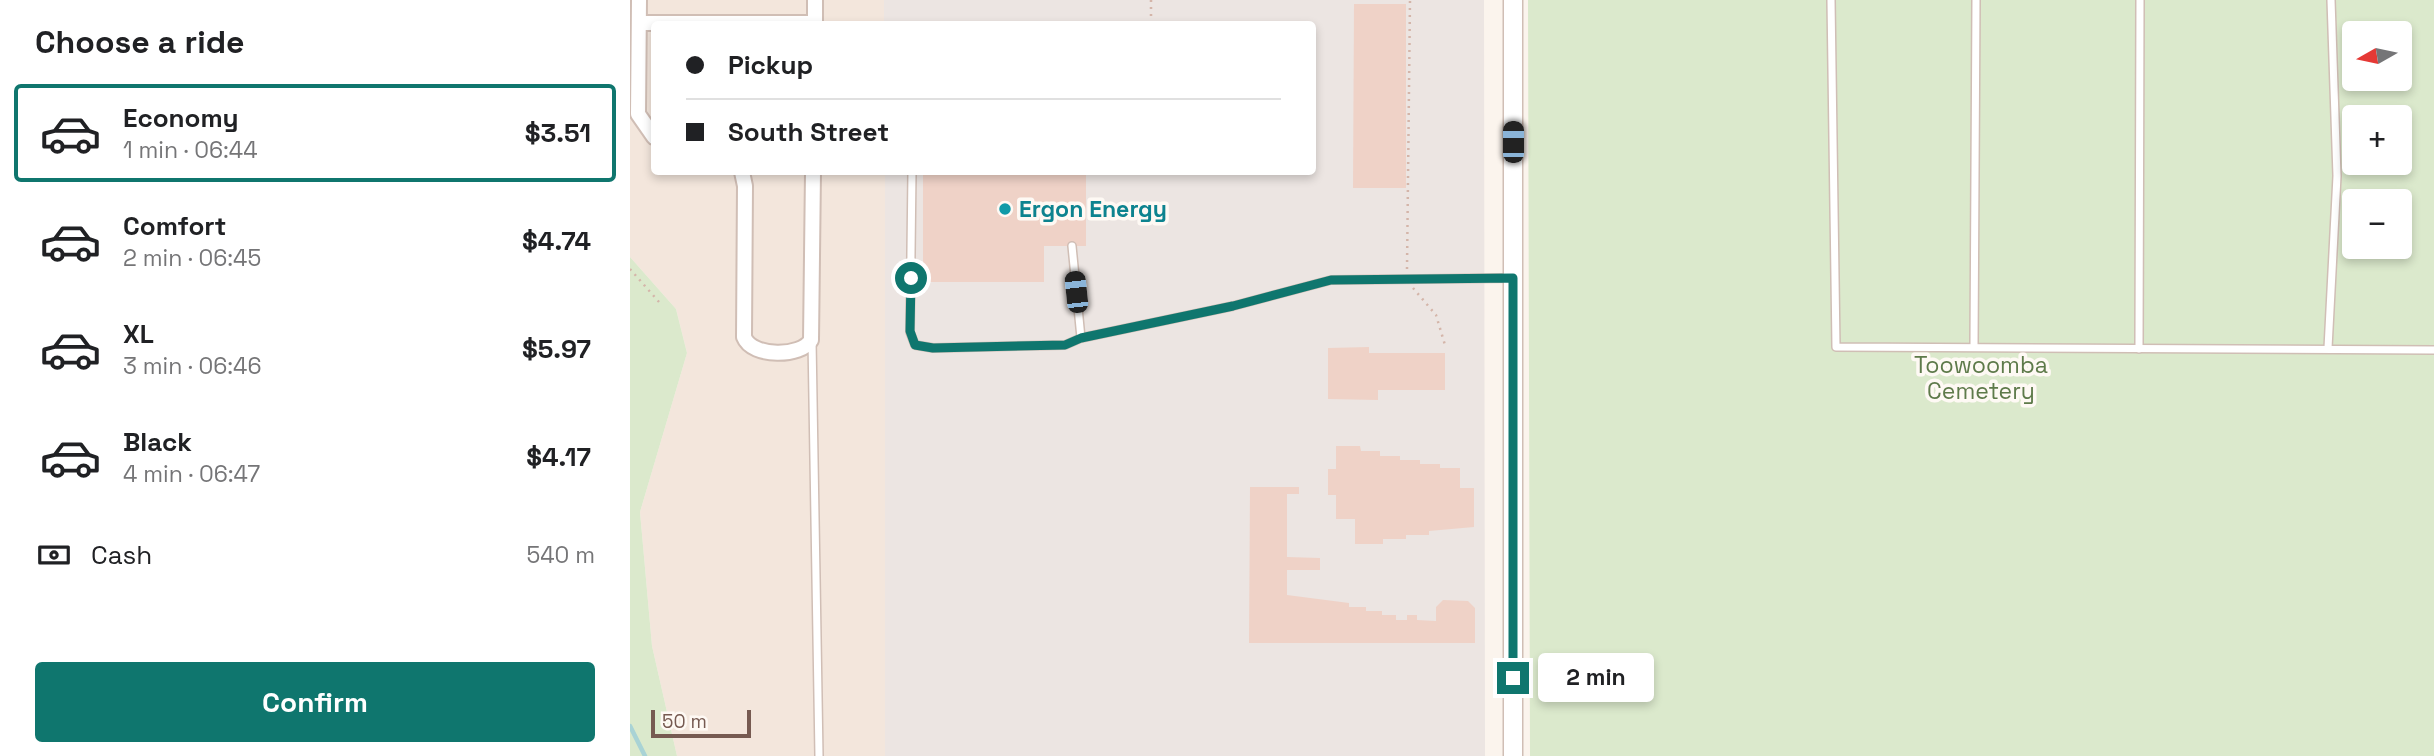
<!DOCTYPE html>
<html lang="en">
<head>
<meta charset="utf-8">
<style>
  body { margin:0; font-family:"Space Grotesk",sans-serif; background:#f6f6f6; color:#202124; height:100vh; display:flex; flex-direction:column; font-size:26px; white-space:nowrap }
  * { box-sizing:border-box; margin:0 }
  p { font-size:23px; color:#757577 }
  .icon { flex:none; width:38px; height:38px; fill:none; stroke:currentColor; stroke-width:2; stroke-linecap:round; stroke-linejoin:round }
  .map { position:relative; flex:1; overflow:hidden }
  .sheet { display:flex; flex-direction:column; background:#fff; width:630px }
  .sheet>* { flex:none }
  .guide { position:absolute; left:21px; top:21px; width:665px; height:154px; border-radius:7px; box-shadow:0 4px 10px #0003; display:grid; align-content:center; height:154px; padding:0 35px; background:#fff }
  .needle { width:46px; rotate:261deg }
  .fabs { position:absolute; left:1712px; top:21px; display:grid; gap:14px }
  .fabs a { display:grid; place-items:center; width:70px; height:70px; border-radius:7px; background:#fff; box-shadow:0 4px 10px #0003; font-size:35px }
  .scale { position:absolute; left:21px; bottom:18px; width:100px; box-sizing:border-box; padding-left:7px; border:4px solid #765a51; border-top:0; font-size:19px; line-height:24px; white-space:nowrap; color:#765a51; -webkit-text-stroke:5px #fef9f4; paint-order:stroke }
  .end { position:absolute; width:32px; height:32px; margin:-16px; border:9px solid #0f766e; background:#fff; box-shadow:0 0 0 4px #fff }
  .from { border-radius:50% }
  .bubble { position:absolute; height:49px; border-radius:7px; background:#fff; box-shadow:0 4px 10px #0003; font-size:23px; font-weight:700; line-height:49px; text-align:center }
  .car { position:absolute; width:21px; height:42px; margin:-21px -10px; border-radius:9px; box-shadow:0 0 5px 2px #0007; background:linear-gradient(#222 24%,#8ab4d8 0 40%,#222 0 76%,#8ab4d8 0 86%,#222 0) }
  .guide b { display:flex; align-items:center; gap:24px; height:66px; font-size:26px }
  .guide b+b { border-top:2px solid #e0e0e0 }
  .guide i { width:18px; height:18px; background:#202124 }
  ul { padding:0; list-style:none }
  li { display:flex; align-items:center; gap:21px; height:98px; margin:0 14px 10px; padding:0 21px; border:4px solid transparent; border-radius:7px }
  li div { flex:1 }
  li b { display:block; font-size:26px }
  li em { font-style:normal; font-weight:700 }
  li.on { border-color:#0f766e }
  li>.icon { width:63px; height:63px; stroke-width:1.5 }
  h2 { padding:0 35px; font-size:32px; line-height:84px }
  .pay { display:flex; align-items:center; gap:18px; height:77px; padding:0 35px; font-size:26px }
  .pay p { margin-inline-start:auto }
  .cta { display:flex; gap:14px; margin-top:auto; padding:14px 35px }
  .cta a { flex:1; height:80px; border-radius:7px; background:#0f766e; color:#fff; font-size:28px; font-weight:700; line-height:80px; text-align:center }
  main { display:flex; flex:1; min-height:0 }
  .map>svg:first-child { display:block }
</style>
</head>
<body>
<main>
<section class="sheet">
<h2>Choose a ride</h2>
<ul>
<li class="on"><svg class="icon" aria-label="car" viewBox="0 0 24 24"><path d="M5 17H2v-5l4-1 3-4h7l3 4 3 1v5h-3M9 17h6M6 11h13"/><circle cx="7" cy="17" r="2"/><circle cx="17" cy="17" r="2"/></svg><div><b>Economy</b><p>1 min · 06:44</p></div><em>$3.51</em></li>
<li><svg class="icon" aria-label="car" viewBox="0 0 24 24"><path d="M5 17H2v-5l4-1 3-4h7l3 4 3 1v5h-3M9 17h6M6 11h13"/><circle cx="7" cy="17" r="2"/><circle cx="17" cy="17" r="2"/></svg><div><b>Comfort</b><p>2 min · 06:45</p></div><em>$4.74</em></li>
<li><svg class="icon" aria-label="car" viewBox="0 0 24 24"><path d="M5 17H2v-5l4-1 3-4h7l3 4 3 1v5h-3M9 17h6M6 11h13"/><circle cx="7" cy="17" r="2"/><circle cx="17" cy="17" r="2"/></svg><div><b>XL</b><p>3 min · 06:46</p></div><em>$5.97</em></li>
<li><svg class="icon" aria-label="car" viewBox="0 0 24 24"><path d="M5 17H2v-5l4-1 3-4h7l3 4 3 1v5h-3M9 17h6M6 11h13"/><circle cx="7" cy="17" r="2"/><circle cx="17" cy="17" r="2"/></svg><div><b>Black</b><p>4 min · 06:47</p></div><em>$4.17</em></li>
</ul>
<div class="pay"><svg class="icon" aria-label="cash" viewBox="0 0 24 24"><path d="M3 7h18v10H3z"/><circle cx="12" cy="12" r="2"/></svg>Cash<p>540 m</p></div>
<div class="cta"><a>Confirm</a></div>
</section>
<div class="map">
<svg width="1804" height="756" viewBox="0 0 1804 756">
  <rect width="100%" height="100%" fill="#fbf4ed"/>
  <path fill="#f3e6dc" d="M0,0H254V24H24V172H255V756H47L22,646L10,512L57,353L46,309L0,257Z"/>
  <path fill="#ece5e2" d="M254,0H854L855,756H255V172H682V24H254Z"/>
  <g fill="#dbe9cc" fill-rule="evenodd">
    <path d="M898,0H1804V756H900ZM1724,33H1769V79H1724ZM1724,117H1769V163H1724ZM1724,201H1769V247H1724Z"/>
    <path d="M0,257L46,309L57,353L10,512L22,646L47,756H0Z"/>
  </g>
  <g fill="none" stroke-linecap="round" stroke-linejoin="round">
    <path stroke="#a9d3d5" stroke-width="4.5" d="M0,726L15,756"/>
  </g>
  <g fill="#efd2c7">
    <path d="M724,4H776V188H723Z"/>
    <path d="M293,172H456V246H414V282H293Z"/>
    <path d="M739,347V353H815V390H748V400L698,399V348Z"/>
    <path d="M706,446H730L731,451H750V456H770V460H790V464H810V468H830V488H844V527L799,531V535H776V539H753V544H725V519H706V495H698V469H706Z"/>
    <path d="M620,487H669V494H657V557L690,558V570H657V595L719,603V607H736V611H752V615H766V620H777V615H787V620L806,621V607L813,600L838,601L845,608V643H619Z"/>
  </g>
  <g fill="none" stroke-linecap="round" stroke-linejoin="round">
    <g stroke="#d0beb5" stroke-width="10">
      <g id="service">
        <path d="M1201,0L1206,347L1804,350"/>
        <path d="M282,172L280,332L285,345L303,348L435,345L451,338L442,246"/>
        <path d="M451,338L603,306L701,280L882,278"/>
        <path d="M182,340L189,756"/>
        <path d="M1344,347L1346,0"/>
        <path d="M1698,348L1707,176L1701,0"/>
        <path d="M1509,349L1510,0"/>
      </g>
    </g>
    <g stroke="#d0beb5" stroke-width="18">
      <g id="minor">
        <path d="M9,0L8,114L24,137"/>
        <path d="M9,23H185"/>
        <path d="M185,24V0"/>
        <path d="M112,172L115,186L114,337C122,358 172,357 181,340L183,172"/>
      </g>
    </g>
    <g stroke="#d0beb5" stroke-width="21">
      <path id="tertiary" d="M883,756V0"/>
    </g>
    <g stroke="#d4b5a9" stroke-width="2.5" stroke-dasharray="2 5" stroke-linecap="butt">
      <path d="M521,0V24"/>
      <path d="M0,269L29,302"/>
      <path d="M777,269L780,0"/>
      <path d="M783,288L806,315L815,345"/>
    </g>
    <use href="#service" stroke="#fff" stroke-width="7"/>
    <use href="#minor" stroke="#fff" stroke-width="14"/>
    <use href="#tertiary" stroke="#fff" stroke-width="18"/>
  </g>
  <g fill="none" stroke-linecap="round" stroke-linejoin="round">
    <path stroke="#0f766e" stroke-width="9" d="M281,278L280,331L285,345L303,348L435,345L451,338L603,306L701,280L883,278V678"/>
  </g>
  <circle fill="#0f9aa8" stroke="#fef9f4" stroke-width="2.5" cx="375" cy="209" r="7"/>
  <g text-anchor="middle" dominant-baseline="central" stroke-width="7" stroke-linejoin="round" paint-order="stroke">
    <g font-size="23" font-weight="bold" fill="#0d838f" stroke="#fef9f4" text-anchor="start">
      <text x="389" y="209">Ergon Energy</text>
    </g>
    <g font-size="23" fill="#5e7a4a" stroke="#fef9f4">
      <text x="1351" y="365">Toowoomba<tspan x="1351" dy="26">Cemetery</tspan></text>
    </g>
  </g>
</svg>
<div class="fabs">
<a><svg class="needle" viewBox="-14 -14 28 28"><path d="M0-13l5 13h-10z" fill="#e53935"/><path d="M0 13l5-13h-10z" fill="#757577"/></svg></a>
<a>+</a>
<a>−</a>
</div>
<div class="scale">50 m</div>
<i class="end from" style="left:281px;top:278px"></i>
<i class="end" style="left:883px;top:678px"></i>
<div class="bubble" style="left:908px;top:653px;width:116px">2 min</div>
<i class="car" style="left:883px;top:142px;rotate:0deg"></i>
<i class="car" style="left:446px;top:292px;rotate:354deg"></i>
<div class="guide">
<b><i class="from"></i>Pickup</b>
<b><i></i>South Street</b>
</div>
</div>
</main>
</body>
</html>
